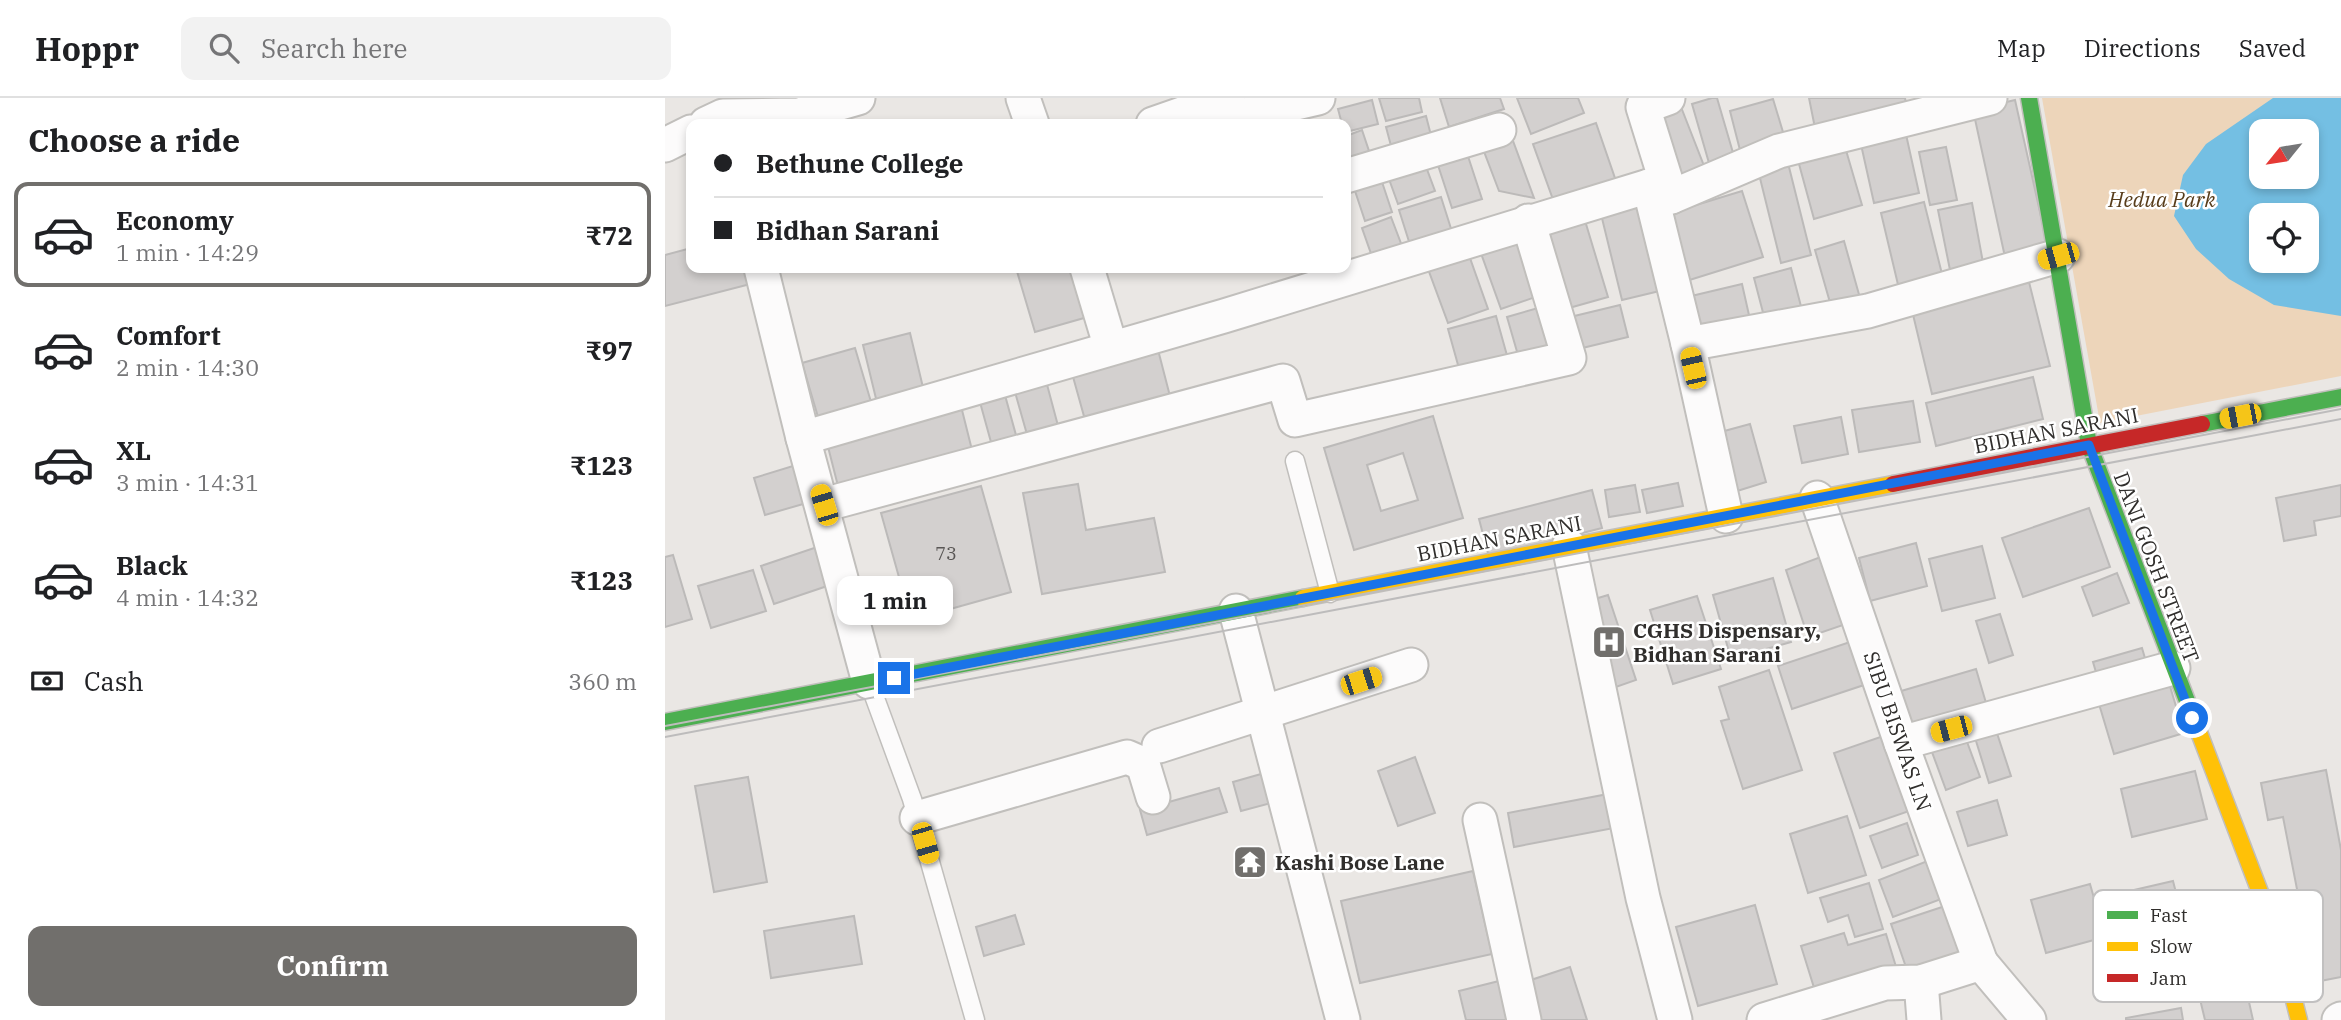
<!DOCTYPE html>
<html lang="en">
<head>
<meta charset="utf-8">
<style>
  body { margin:0; font-family:"IBM Plex Serif",serif; background:#f2f2f2; color:#202124; height:100vh; display:flex; flex-direction:column; font-size:26px; white-space:nowrap }
  * { box-sizing:border-box; margin:0 }
  p { font-size:23px; color:#757577 }
  .icon { flex:none; width:38px; height:38px; fill:none; stroke:currentColor; stroke-width:2; stroke-linecap:round; stroke-linejoin:round }
  .map { position:relative; flex:1; overflow:hidden }
  .details { display:flex; flex-direction:column; background:#fff; width:665px }
  .details>* { flex:none }
  .top-card { position:absolute; left:21px; top:21px; width:665px; height:154px; border-radius:14px; box-shadow:0 4px 10px #0003; display:grid; align-content:center; height:154px; padding:0 28px; background:#fff }
  .needle { width:46px; rotate:240deg }
  .tools { position:absolute; left:1584px; top:21px; display:grid; gap:14px }
  .tools a { display:grid; place-items:center; width:70px; height:70px; border-radius:14px; background:#fff; box-shadow:0 4px 10px #0003; font-size:35px }
  .end { position:absolute; width:32px; height:32px; margin:-16px; border:9px solid #1a73e8; background:#fff; box-shadow:0 0 0 4px #fff }
  .from { border-radius:50% }
  .bubble { position:absolute; height:49px; border-radius:14px; background:#fff; box-shadow:0 4px 10px #0003; font-size:23px; font-weight:800; line-height:49px; text-align:center }
  .car { position:absolute; width:21px; height:42px; margin:-21px -10px; border-radius:9px; box-shadow:0 0 5px 2px #0007; background:linear-gradient(#f5c518 24%,#345 0 40%,#f5c518 0 76%,#345 0 86%,#f5c518 0) }
  .top-card b { display:flex; align-items:center; gap:24px; height:66px; font-size:26px }
  .top-card b+b { border-top:2px solid #e0e0e0 }
  .top-card i { width:18px; height:18px; background:#202124 }
  ul { padding:0; list-style:none }
  li { display:flex; align-items:center; gap:21px; height:105px; margin:0 14px 10px; padding:0 14px; border:4px solid transparent; border-radius:14px }
  li div { flex:1 }
  li b { display:block; font-size:26px }
  li em { font-style:normal; font-weight:800 }
  li.active { border-color:#716f6c }
  li>.icon { width:63px; height:63px; stroke-width:1.5 }
  h2 { padding:0 28px; font-size:32px; line-height:84px }
  .pay { display:flex; align-items:center; gap:18px; height:77px; padding:0 28px; font-size:26px }
  .pay p { margin-inline-start:auto }
  .primary-button { display:flex; gap:14px; margin-top:auto; padding:14px 28px }
  .primary-button a { flex:1; height:80px; border-radius:14px; background:#716f6c; color:#fff; font-size:28px; font-weight:800; line-height:80px; text-align:center }
  header { display:flex; align-items:center; gap:42px; box-sizing:border-box; height:98px; padding:0 35px; background:#fff; border-bottom:2px solid #e0e0e0 }
  header strong { font-size:33px }
  nav { display:flex; gap:38px; margin-inline-start:auto; font-size:24px }
  .search { width:490px; height:63px; background:#f2f2f2; display:flex; align-items:center; gap:18px; box-sizing:border-box; padding:0 24px; border-radius:14px; color:#757577; font-size:26px }
  main { display:flex; flex:1; min-height:0 }
  .map>svg:first-child { display:block }
</style>
</head>
<body>
<header>
<strong>Hoppr</strong>
<div class="search"><svg class="icon" aria-label="search" viewBox="0 0 24 24"><circle cx="10" cy="10" r="6"/><path d="M15 15l6 6"/></svg>Search here</div>
<nav><a>Map</a><a>Directions</a><a>Saved</a></nav>
</header>
<main>
<section class="details">
<h2>Choose a ride</h2>
<ul>
<li class="active"><svg class="icon" aria-label="car" viewBox="0 0 24 24"><path d="M5 17H2v-5l4-1 3-4h7l3 4 3 1v5h-3M9 17h6M6 11h13"/><circle cx="7" cy="17" r="2"/><circle cx="17" cy="17" r="2"/></svg><div><b>Economy</b><p>1 min · 14:29</p></div><em>₹72</em></li>
<li><svg class="icon" aria-label="car" viewBox="0 0 24 24"><path d="M5 17H2v-5l4-1 3-4h7l3 4 3 1v5h-3M9 17h6M6 11h13"/><circle cx="7" cy="17" r="2"/><circle cx="17" cy="17" r="2"/></svg><div><b>Comfort</b><p>2 min · 14:30</p></div><em>₹97</em></li>
<li><svg class="icon" aria-label="car" viewBox="0 0 24 24"><path d="M5 17H2v-5l4-1 3-4h7l3 4 3 1v5h-3M9 17h6M6 11h13"/><circle cx="7" cy="17" r="2"/><circle cx="17" cy="17" r="2"/></svg><div><b>XL</b><p>3 min · 14:31</p></div><em>₹123</em></li>
<li><svg class="icon" aria-label="car" viewBox="0 0 24 24"><path d="M5 17H2v-5l4-1 3-4h7l3 4 3 1v5h-3M9 17h6M6 11h13"/><circle cx="7" cy="17" r="2"/><circle cx="17" cy="17" r="2"/></svg><div><b>Black</b><p>4 min · 14:32</p></div><em>₹123</em></li>
</ul>
<div class="pay"><svg class="icon" aria-label="cash" viewBox="0 0 24 24"><path d="M3 7h18v10H3z"/><circle cx="12" cy="12" r="2"/></svg>Cash<p>360 m</p></div>
<div class="primary-button"><a>Confirm</a></div>
</section>
<div class="map">
<svg width="1676" height="922" viewBox="0 0 1676 922">
  <rect width="100%" height="100%" fill="#eae7e4"/>
  <path fill="#edd5ba" fill-rule="evenodd" d="M1377,0H1676V278L1435,325ZM1596,33H1642V79H1596ZM1596,117H1642V163H1596Z"/>
  <path fill="#74bfe3" fill-rule="evenodd" d="M1608,0H1676V218L1609,207L1564,181L1531,151L1509,118L1518,77L1541,46ZM1596,33H1642V79H1596ZM1596,117H1642V163H1596Z"/>
  <g fill="#d3d0cf" stroke="#bcbab9" stroke-width="2" fill-rule="evenodd">
    <path d="M714,0H754L757,14L721,23Z"/>
    <path d="M775,0H835L839,11L784,29Z"/>
    <path d="M852,0H913L919,15L866,36Z"/>
    <path d="M1047,0H1052L1071,65L1046,72L1027,6Z"/>
    <path d="M1144,0H1240L1243,16L1151,35Z"/>
    <path d="M1108,1L1121,44L1076,56L1065,13Z"/>
    <path d="M707,2L713,26L681,34V26H677L673,11Z"/>
    <path d="M1350,2L1383,150L1340,159L1308,12Z"/>
    <path d="M1016,9L1041,73L1010,85L986,21Z"/>
    <path d="M761,18L769,49L729,59L721,29Z"/>
    <path d="M931,25L952,86L890,107L868,46Z"/>
    <path d="M697,32L707,62L681,71V38Z"/>
    <path d="M844,32L869,100L834,93L815,43Z"/>
    <path d="M1240,32L1254,95L1209,105L1195,42Z"/>
    <path d="M1178,42L1197,107L1149,121L1131,55Z"/>
    <path d="M799,46L817,101L787,110L769,55Z"/>
    <path d="M1281,49L1292,102L1265,107L1254,54Z"/>
    <path d="M757,58L770,93L733,106L720,70Z"/>
    <path d="M1122,61L1146,157L1116,165L1092,68Z"/>
    <path d="M717,84L727,114L700,123L690,93Z"/>
    <path d="M1077,93L1098,159L1015,185L995,118Z"/>
    <path d="M980,97L1003,191L957,202L934,108Z"/>
    <path d="M776,99L789,140L747,153L734,112Z"/>
    <path d="M1259,104L1279,184L1235,195L1216,115Z"/>
    <path d="M1307,105L1319,170L1286,177L1273,112Z"/>
    <path d="M918,116L943,199L897,212L872,129Z"/>
    <path d="M726,119L740,156L710,167L697,130Z"/>
    <path d="M856,132L879,196L836,211L813,147Z"/>
    <path d="M1179,143L1195,200L1166,208L1150,152Z"/>
    <path d="M800,146L823,211L783,225L759,160Z"/>
    <path d="M26,150V170H93L97,183L0,208V157Z"/>
    <path d="M351,170H411L426,218L370,234Z"/>
    <path d="M1126,170L1138,216L1101,226L1089,180Z"/>
    <path d="M1362,176L1385,268L1267,296L1245,204Z"/>
    <path d="M1077,186L1086,226L1031,238L1022,199Z"/>
    <path d="M955,207L963,239L909,252L901,220Z"/>
    <path d="M880,208L893,252L855,264L842,219Z"/>
    <path d="M831,218L843,261L795,274L783,231Z"/>
    <path d="M245,235L261,302L214,313L198,247Z"/>
    <path d="M491,244L507,306L422,329L405,268Z"/>
    <path d="M190,250L209,314L156,329L137,265Z"/>
    <path d="M380,279L396,339L365,347L348,287Z"/>
    <path d="M1368,279L1378,321L1271,348L1261,305Z"/>
    <path d="M338,290L354,348L329,355L313,297Z"/>
    <path d="M1248,303L1255,344L1194,354L1187,312Z"/>
    <path d="M295,304L308,356L173,388L160,337Z"/>
    <path d="M768,318L798,420L689,452L659,350ZM738,355L753,402L716,413L702,367Z"/>
    <path d="M1176,319L1183,356L1137,365L1129,328Z"/>
    <path d="M1085,326L1101,384L1069,394L1052,335Z"/>
    <path d="M141,364L152,402L100,417L89,380Z"/>
    <path d="M1013,385L1018,408L982,415L977,392Z"/>
    <path d="M413,386L421,432L489,420L500,474L377,496L358,395Z"/>
    <path d="M970,387L975,414L944,419L940,392Z"/>
    <path d="M1676,387V418L1649,423L1651,437L1619,443L1611,400Z"/>
    <path d="M316,388L346,494L246,522L216,415Z"/>
    <path d="M927,392L937,430L824,459L814,421Z"/>
    <path d="M1424,410L1445,469L1358,499L1337,440Z"/>
    <path d="M1251,445L1262,488L1205,503L1194,460Z"/>
    <path d="M161,446L174,484L109,506L96,468Z"/>
    <path d="M1317,448L1330,500L1277,513L1264,461Z"/>
    <path d="M8,457L27,521L0,529V459Z"/>
    <path d="M1161,457L1184,525L1143,539L1121,472Z"/>
    <path d="M88,472L101,513L46,530L33,488Z"/>
    <path d="M1452,475L1464,505L1428,518L1417,489Z"/>
    <path d="M1108,480L1126,544L1066,561L1048,497Z"/>
    <path d="M943,497L971,582L948,590L920,504Z"/>
    <path d="M1032,498L1056,571L1008,586L985,512Z"/>
    <path d="M1335,516L1348,557L1324,565L1311,523Z"/>
    <path d="M1197,540L1211,583L1127,611L1113,568Z"/>
    <path d="M1477,550L1484,574L1435,588L1428,564Z"/>
    <path d="M1311,571L1324,615L1239,640L1226,596Z"/>
    <path d="M1104,572L1137,672L1078,691L1056,623L1064,621L1054,589Z"/>
    <path d="M1501,575L1519,635L1449,656L1431,596Z"/>
    <path d="M1328,623L1346,678L1324,685L1307,630Z"/>
    <path d="M1298,633L1315,679L1281,692L1264,646Z"/>
    <path d="M1227,635L1253,710L1195,730L1169,655Z"/>
    <path d="M750,659L770,715L733,728L713,673Z"/>
    <path d="M1661,672L1676,752V879L1650,884L1618,719L1603,722L1596,685Z"/>
    <path d="M1530,673L1542,721L1467,739L1456,691Z"/>
    <path d="M603,674L610,704L576,713L568,684Z"/>
    <path d="M83,679L102,784L49,794L30,688Z"/>
    <path d="M554,690L562,714L482,737L475,712Z"/>
    <path d="M943,696L949,730L849,749L843,715Z"/>
    <path d="M1332,702L1342,737L1303,748L1292,714Z"/>
    <path d="M1182,718L1201,777L1143,795L1125,736Z"/>
    <path d="M1242,725L1253,757L1217,770L1205,738Z"/>
    <path d="M1265,762L1279,800L1228,819L1214,782Z"/>
    <path d="M808,773L827,856L695,885L676,803Z"/>
    <path d="M1508,783L1518,822L1453,838L1443,798Z"/>
    <path d="M1204,785L1218,831L1190,839L1183,817L1163,824L1155,800Z"/>
    <path d="M1425,786L1440,839L1381,855L1366,802Z"/>
    <path d="M1090,807L1112,886L1033,908L1011,829Z"/>
    <path d="M1283,807L1299,853L1242,872L1226,826Z"/>
    <path d="M350,817L359,846L319,858L311,829Z"/>
    <path d="M189,818L197,866L106,880L99,833Z"/>
    <path d="M1179,835L1183,847L1221,836L1232,872L1151,896L1136,848Z"/>
    <path d="M905,869L922,922H876L863,883Z"/>
    <path d="M838,882L848,922H801L794,893Z"/>
    <path d="M1580,886L1588,922H1540L1534,897Z"/>
    <path d="M1516,910L1518,922H1461V920Z"/>
  </g>
  <g fill="none" stroke-linecap="round" stroke-linejoin="round">
    <g stroke="#c1bfbc" stroke-width="21">
      <g id="lane">
        <path d="M630,363L665,495"/>
        <path d="M204,584L247,701L310,922"/>
      </g>
    </g>
    <g stroke="#c1bfbc" stroke-width="37">
      <g id="street">
        <path d="M358,0L367,26"/>
        <path d="M1003,0L978,9L1006,99"/>
        <path d="M41,26L58,18L134,17L193,0"/>
        <path d="M488,26L537,9L580,17L653,0"/>
        <path d="M0,47L26,34"/>
        <path d="M681,78L834,32"/>
        <path d="M984,88L1023,246L1061,418"/>
        <path d="M96,170L138,340L204,584"/>
        <path d="M422,170L446,250"/>
        <path d="M1023,246L1203,213L1393,158"/>
        <path d="M138,340L559,218L984,88L1006,99L1114,53L1325,0"/>
        <path d="M1152,400L1236,645L1316,865"/>
        <path d="M158,407L618,283L630,322L904,260L863,123"/>
        <path d="M904,448L978,800L1010,922"/>
        <path d="M571,513L678,922"/>
        <path d="M1236,645L1508,570"/>
        <path d="M494,648L746,567"/>
        <path d="M252,720L462,659L478,666L488,699"/>
        <path d="M815,722L859,922"/>
        <path d="M1256,884L1259,922"/>
        <path d="M1099,922L1220,885L1256,884L1316,865L1364,922"/>
        <path d="M1674,922L1676,921"/>
      </g>
    </g>
    <g stroke="#c1bfbc" stroke-width="19">
      <g id="fast">
        <path d="M1364,0L1424,347L1532,629"/>
        <path d="M1537,326L1676,299"/>
        <path d="M0,624L638,500"/>
      </g>
    </g>
    <g stroke="#c1bfbc" stroke-width="19">
      <g id="slow">
        <path d="M638,500L1228,386"/>
        <path d="M1532,629L1614,844L1634,922"/>
      </g>
    </g>
    <g stroke="#c1bfbc" stroke-width="19">
      <path id="jam" d="M1228,386L1537,326"/>
    </g>
    <use href="#lane" stroke="#fcfbfb" stroke-width="18"/>
    <use href="#street" stroke="#fcfbfb" stroke-width="33"/>
    <use href="#fast" stroke="#4caf50" stroke-width="16"/>
    <use href="#slow" stroke="#ffc107" stroke-width="16"/>
    <use href="#jam" stroke="#c62828" stroke-width="16"/>
    <g stroke="#bdbcbc" stroke-width="2">
      <path d="M0,628L1676,311"/>
      <path d="M0,639L1676,321"/>
    </g>
  </g>
  <g fill="none" stroke-linecap="round" stroke-linejoin="round">
    <path stroke="#1a73e8" stroke-width="9" d="M229,580L1424,347L1527,620"/>
  </g>
  <defs>
    <g id="hospital-square" transform="scale(1.75)"><rect x="-9" y="-9" width="18" height="18" rx="4" fill="#716f6c" stroke="#fff"/><path d="M-5-5h3v3.5h4V-5h3V5h-3V1.5h-4V5h-3Z" fill="#fff"/></g>
    <g id="temple-square" transform="scale(1.75)"><rect x="-9" y="-9" width="18" height="18" rx="4" fill="#716f6c" stroke="#fff"/><path d="M0-6L5-2H3V0L6.5 2.5H4V6H1.5V3h-3V6H-4V2.5H-6.5L-3 0V-2H-5Z" fill="#fff"/></g>
  </defs>
  <g fill-rule="evenodd">
    <use href="#hospital-square" x="944" y="544"/>
    <use href="#temple-square" x="585" y="764"/>
  </g>
  <g text-anchor="middle" dominant-baseline="central" stroke-width="5" stroke-linejoin="round" paint-order="stroke">
    <g font-size="18" fill="#595655">
      <text x="281" y="455">73</text>
    </g>
    <g font-size="21" font-style="italic" fill="#583d1b" stroke="#fff">
      <text x="1497" y="101">Hedua Park</text>
    </g>
    <g font-size="21" fill="#302e2c" stroke="#fff">
      <text transform="translate(1391 332) rotate(-11)">BIDHAN SARANI</text>
      <text transform="translate(834 440) rotate(-11)">BIDHAN SARANI</text>
      <text transform="translate(1492 469) rotate(69)">DANI GOSH STREET</text>
      <text transform="translate(1233 633) rotate(71)">SIBU BISWAS LN</text>
    </g>
    <g font-size="21" font-weight="bold" fill="#302e2c" stroke="#fff" text-anchor="start">
      <text x="968" y="532">CGHS Dispensary,<tspan x="968" dy="24">Bidhan Sarani</tspan></text>
      <text x="610" y="764">Kashi Bose Lane</text>
    </g>
  </g>
  <rect x="1428" y="792" width="230" height="112" rx="10" fill="#fff" stroke="#c1c0c0" stroke-width="2"/>
  <rect x="1442" y="813" width="31" height="8" fill="#4caf50"/>
  <rect x="1442" y="844" width="31" height="9" fill="#ffc107"/>
  <rect x="1442" y="876" width="31" height="8" fill="#c62828"/>
  <g font-size="19" fill="#302e2c">
    <text x="1485" y="824">Fast</text>
    <text x="1485" y="855">Slow</text>
    <text x="1485" y="887">Jam</text>
  </g>
</svg>
<div class="tools">
<a><svg class="needle" viewBox="-14 -14 28 28"><path d="M0-13l5 13h-10z" fill="#e53935"/><path d="M0 13l5-13h-10z" fill="#757577"/></svg></a>
<a><svg class="icon" aria-label="locate" viewBox="0 0 24 24"><circle cx="12" cy="12" r="6"/><path d="M12 2v4M12 18v4M2 12h4M18 12h4"/></svg></a>
</div>
<i class="end from" style="left:1527px;top:620px"></i>
<i class="end" style="left:229px;top:580px"></i>
<div class="bubble" style="left:172px;top:478px;width:116px">1 min</div>
<i class="car" style="left:1393px;top:158px;rotate:254deg"></i>
<i class="car" style="left:1028px;top:270px;rotate:347deg"></i>
<i class="car" style="left:1575px;top:318px;rotate:259deg"></i>
<i class="car" style="left:159px;top:407px;rotate:343deg"></i>
<i class="car" style="left:696px;top:583px;rotate:72deg"></i>
<i class="car" style="left:1286px;top:631px;rotate:255deg"></i>
<i class="car" style="left:260px;top:745px;rotate:164deg"></i>
<div class="top-card">
<b><i class="from"></i>Bethune College</b>
<b><i></i>Bidhan Sarani</b>
</div>
</div>
</main>
</body>
</html>
